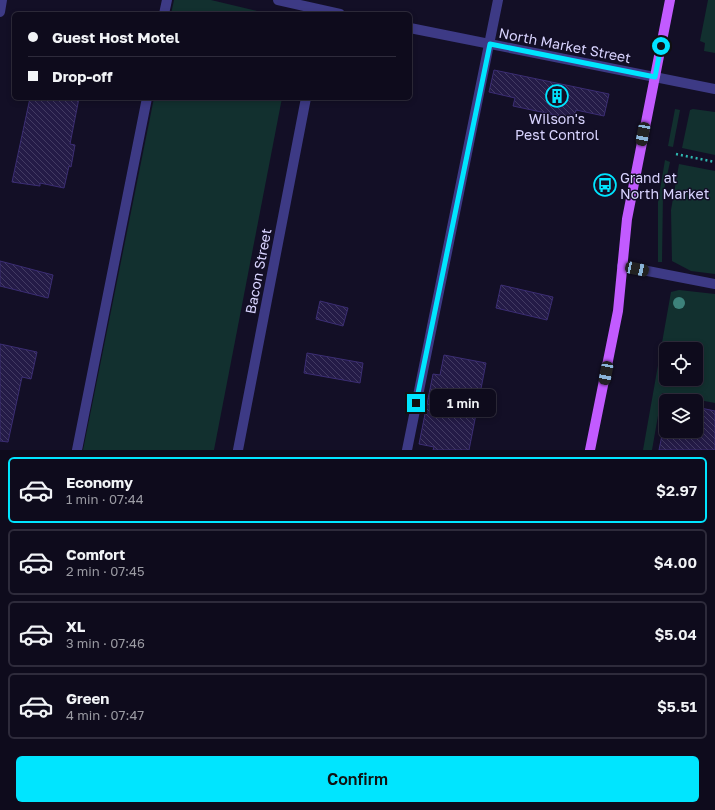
<!DOCTYPE html>
<html lang="en">
<head>
<meta charset="utf-8">
<style>
  body { margin:0; font-family:"Golos Text",sans-serif; background:#171425; color:#f1f3f6; height:100vh; display:flex; flex-direction:column; font-size:15px; white-space:nowrap }
  * { box-sizing:border-box; margin:0 }
  p { font-size:13px; color:#9b9ba3 }
  .icon { flex:none; width:22px; height:22px; fill:none; stroke:currentColor; stroke-width:2; stroke-linecap:round; stroke-linejoin:round }
  .map { position:relative; height:450px; overflow:hidden }
  .details { display:flex; flex-direction:column; background:#0e0b1c; flex:1 }
  .details>* { flex:none }
  .hud { position:absolute; left:12px; top:12px; width:400px; height:88px; border-radius:6px; box-shadow:0 2px 6px #0003,0 0 0 1px #2e2b3b; display:grid; align-content:center; height:88px; padding:0 16px; background:#0e0b1c }
  .controls { position:absolute; left:659px; top:342px; display:grid; gap:8px }
  .controls a { display:grid; place-items:center; width:44px; height:44px; border-radius:6px; background:#0e0b1c; box-shadow:0 2px 6px #0003,0 0 0 1px #2e2b3b; font-size:20px }
  .end { position:absolute; width:18px; height:18px; margin:-9px; border:5px solid #00e5ff; background:#111; box-shadow:0 0 0 2px #111 }
  .from { border-radius:50% }
  .bubble { position:absolute; height:28px; border-radius:6px; background:#0e0b1c; box-shadow:0 2px 6px #0003,0 0 0 1px #2e2b3b; font-size:13px; font-weight:600; line-height:28px; text-align:center }
  .car { position:absolute; width:12px; height:24px; margin:-12px -6px; border-radius:5px; box-shadow:0 0 3px 1px #0007; background:linear-gradient(#222 24%,#8ab4d8 0 40%,#222 0 76%,#8ab4d8 0 86%,#222 0) }
  .hud b { display:flex; align-items:center; gap:14px; height:38px; font-size:15px }
  .hud b+b { border-top:1px solid #2e2b3b }
  .hud i { width:10px; height:10px; background:#f1f3f6 }
  ul { padding:7px 0 0; list-style:none }
  li { display:flex; align-items:center; gap:12px; height:66px; margin:0 8px 6px; padding:0 8px; border:2px solid #2e2b3b; border-radius:6px }
  li div { flex:1 }
  li b { display:block; font-size:15px }
  li em { font-style:normal; font-weight:600 }
  li.current { border-color:#00e5ff }
  li>.icon { width:36px; height:36px; stroke-width:1.5 }
  .button { display:flex; gap:8px; margin-top:auto; padding:8px 16px }
  .button a { flex:1; height:46px; border-radius:6px; background:#00e5ff; color:#111; font-size:16px; font-weight:600; line-height:46px; text-align:center }
  .map>svg:first-child { display:block }
</style>
</head>
<body>
<div class="map">
<svg width="715" height="450" viewBox="0 0 715 450">
  <defs>
    <pattern id="building-back-hatch" width="6" height="6" patternUnits="userSpaceOnUse"><rect width="6" height="6" fill="#241b47"/><path d="M-1 5l2 2M0 0l6 6M5-1l2 2" fill="none" stroke="#433b63"/></pattern>
  </defs>
  <rect width="100%" height="100%" fill="#130f26"/>
  <g fill="#12302f" fill-rule="evenodd">
    <path d="M174,0H211L270,14H171Z"/>
    <path d="M708,0H715V53L704,51L705,43L700,41Z"/>
    <path d="M154,98H282L214,450H83Z"/>
    <path d="M675,109L680,110L673,147L668,146Z"/>
    <path d="M693,109L715,112V155L682,148L690,110Z"/>
    <path d="M665,160L670,162L663,194L662,262H658V202Z"/>
    <path d="M679,164L715,171V274L691,271L672,261L671,210Z"/>
    <path d="M679,290L715,294V403L662,393L652,450H643L671,292ZM666,349H696V379H666Z"/>
  </g>
  <g fill="url(#building-back-hatch)" stroke="#3b2d73">
    <path d="M494,70L609,94L604,116L576,110L574,119L513,106L515,98L489,92Z"/>
    <path d="M30,98H79L70,144L75,145L71,167L69,166L64,188L40,183V186L12,182Z"/>
    <path d="M0,261L53,275L48,298L0,286Z"/>
    <path d="M501,285L553,297L547,320L496,308Z"/>
    <path d="M320,301L348,308L343,326L316,319Z"/>
    <path d="M0,344L37,352L31,379L22,377L8,442L0,441Z"/>
    <path d="M307,353L363,363L360,383L304,373Z"/>
    <path d="M444,355L486,363L469,450H433L434,447L419,444L433,374L440,375Z"/>
    <path d="M696,407L715,411V450H659L666,415V431H696Z"/>
  </g>
  <g fill="none" stroke-linecap="round" stroke-linejoin="round">
    <path stroke="#2fb8b0" stroke-width="2.5" stroke-dasharray="2 3" stroke-linecap="butt" d="M676,154L715,162"/>
    <g stroke="#3d3a85" stroke-width="10">
      <path d="M164,14L167,0"/>
      <path d="M622,266L715,284"/>
      <path d="M77,450L147,98"/>
      <path d="M407,450L498,0"/>
    </g>
    <g stroke="#3d3a85" stroke-width="10">
      <path d="M278,0L340,14"/>
      <path d="M0,12L2,0"/>
      <path d="M410,28L715,89"/>
      <path d="M238,450L306,98"/>
    </g>
    <path stroke="#c25bff" stroke-width="10" d="M590,450L618,311L627,219L670,0"/>
  </g>
  <circle fill="#3d827b" cx="679" cy="303" r="6"/>
  <g fill="none" stroke-linecap="round" stroke-linejoin="round">
    <path stroke="#00e5ff" stroke-width="5" d="M416,403L490,44L655,77L661,46"/>
  </g>
  <defs>
    <g id="building-ring" transform="scale(1.15)"><circle r="9.5" fill="#130f26" stroke="#00e5ff" stroke-width="1.5"/><path d="M-4-6H4V6H1V3H-1V6H-4ZM-2.5-4.3h1.7v1.8h-1.7ZM.8-4.3h1.7v1.8H.8ZM-2.5-1h1.7V.8h-1.7ZM.8-1h1.7V.8H.8Z" fill="#00e5ff"/></g>
    <g id="bus-ring" transform="scale(1.15)"><circle r="9.5" fill="#130f26" stroke="#00e5ff" stroke-width="1.5"/><path d="M-5-6H5V4H4V6H2V4H-2V6H-4V4H-5ZM-3.5-4V0h7V-4ZM-3.5 1.2v1.5H-2V1.2ZM2 1.2v1.5H3.5V1.2Z" fill="#00e5ff"/></g>
  </defs>
  <g fill-rule="evenodd">
    <use href="#building-ring" x="557" y="96"/>
    <use href="#bus-ring" x="605" y="185"/>
  </g>
  <g text-anchor="middle" dominant-baseline="central" stroke-width="3" stroke-linejoin="round" paint-order="stroke">
    <g font-size="14" fill="#d9d4ff" stroke="#130f26">
      <text transform="translate(565 45) rotate(11)">North Market Street</text>
      <text transform="translate(258 271) rotate(-79)">Bacon Street</text>
    </g>
    <g font-size="14" fill="#d9d4ff" stroke="#130f26">
      <text x="557" y="118">Wilson's<tspan x="557" dy="16">Pest Control</tspan></text>
      <text x="620" y="177" text-anchor="start">Grand at<tspan x="620" dy="16">North Market</tspan></text>
    </g>
  </g>
</svg>
<div class="controls">
<a><svg class="icon" aria-label="locate" viewBox="0 0 24 24"><circle cx="12" cy="12" r="6"/><path d="M12 2v4M12 18v4M2 12h4M18 12h4"/></svg></a>
<a><svg class="icon" aria-label="layers" viewBox="0 0 24 24"><path d="M12 4l9 5-9 5-9-5zM3 14l9 5 9-5"/></svg></a>
</div>
<i class="end from" style="left:661px;top:46px"></i>
<i class="end" style="left:416px;top:403px"></i>
<div class="bubble" style="left:430px;top:389px;width:66px">1 min</div>
<i class="car" style="left:643px;top:134px;rotate:191deg"></i>
<i class="car" style="left:637px;top:269px;rotate:102deg"></i>
<i class="car" style="left:606px;top:373px;rotate:191deg"></i>
<div class="hud">
<b><i class="from"></i>Guest Host Motel</b>
<b><i></i>Drop-off</b>
</div>
</div>
<section class="details">
<ul>
<li class="current"><svg class="icon" aria-label="car" viewBox="0 0 24 24"><path d="M5 17H2v-5l4-1 3-4h7l3 4 3 1v5h-3M9 17h6M6 11h13"/><circle cx="7" cy="17" r="2"/><circle cx="17" cy="17" r="2"/></svg><div><b>Economy</b><p>1 min · 07:44</p></div><em>$2.97</em></li>
<li><svg class="icon" aria-label="car" viewBox="0 0 24 24"><path d="M5 17H2v-5l4-1 3-4h7l3 4 3 1v5h-3M9 17h6M6 11h13"/><circle cx="7" cy="17" r="2"/><circle cx="17" cy="17" r="2"/></svg><div><b>Comfort</b><p>2 min · 07:45</p></div><em>$4.00</em></li>
<li><svg class="icon" aria-label="car" viewBox="0 0 24 24"><path d="M5 17H2v-5l4-1 3-4h7l3 4 3 1v5h-3M9 17h6M6 11h13"/><circle cx="7" cy="17" r="2"/><circle cx="17" cy="17" r="2"/></svg><div><b>XL</b><p>3 min · 07:46</p></div><em>$5.04</em></li>
<li><svg class="icon" aria-label="car" viewBox="0 0 24 24"><path d="M5 17H2v-5l4-1 3-4h7l3 4 3 1v5h-3M9 17h6M6 11h13"/><circle cx="7" cy="17" r="2"/><circle cx="17" cy="17" r="2"/></svg><div><b>Green</b><p>4 min · 07:47</p></div><em>$5.51</em></li>
</ul>
<div class="button"><a>Confirm</a></div>
</section>
</body>
</html>
